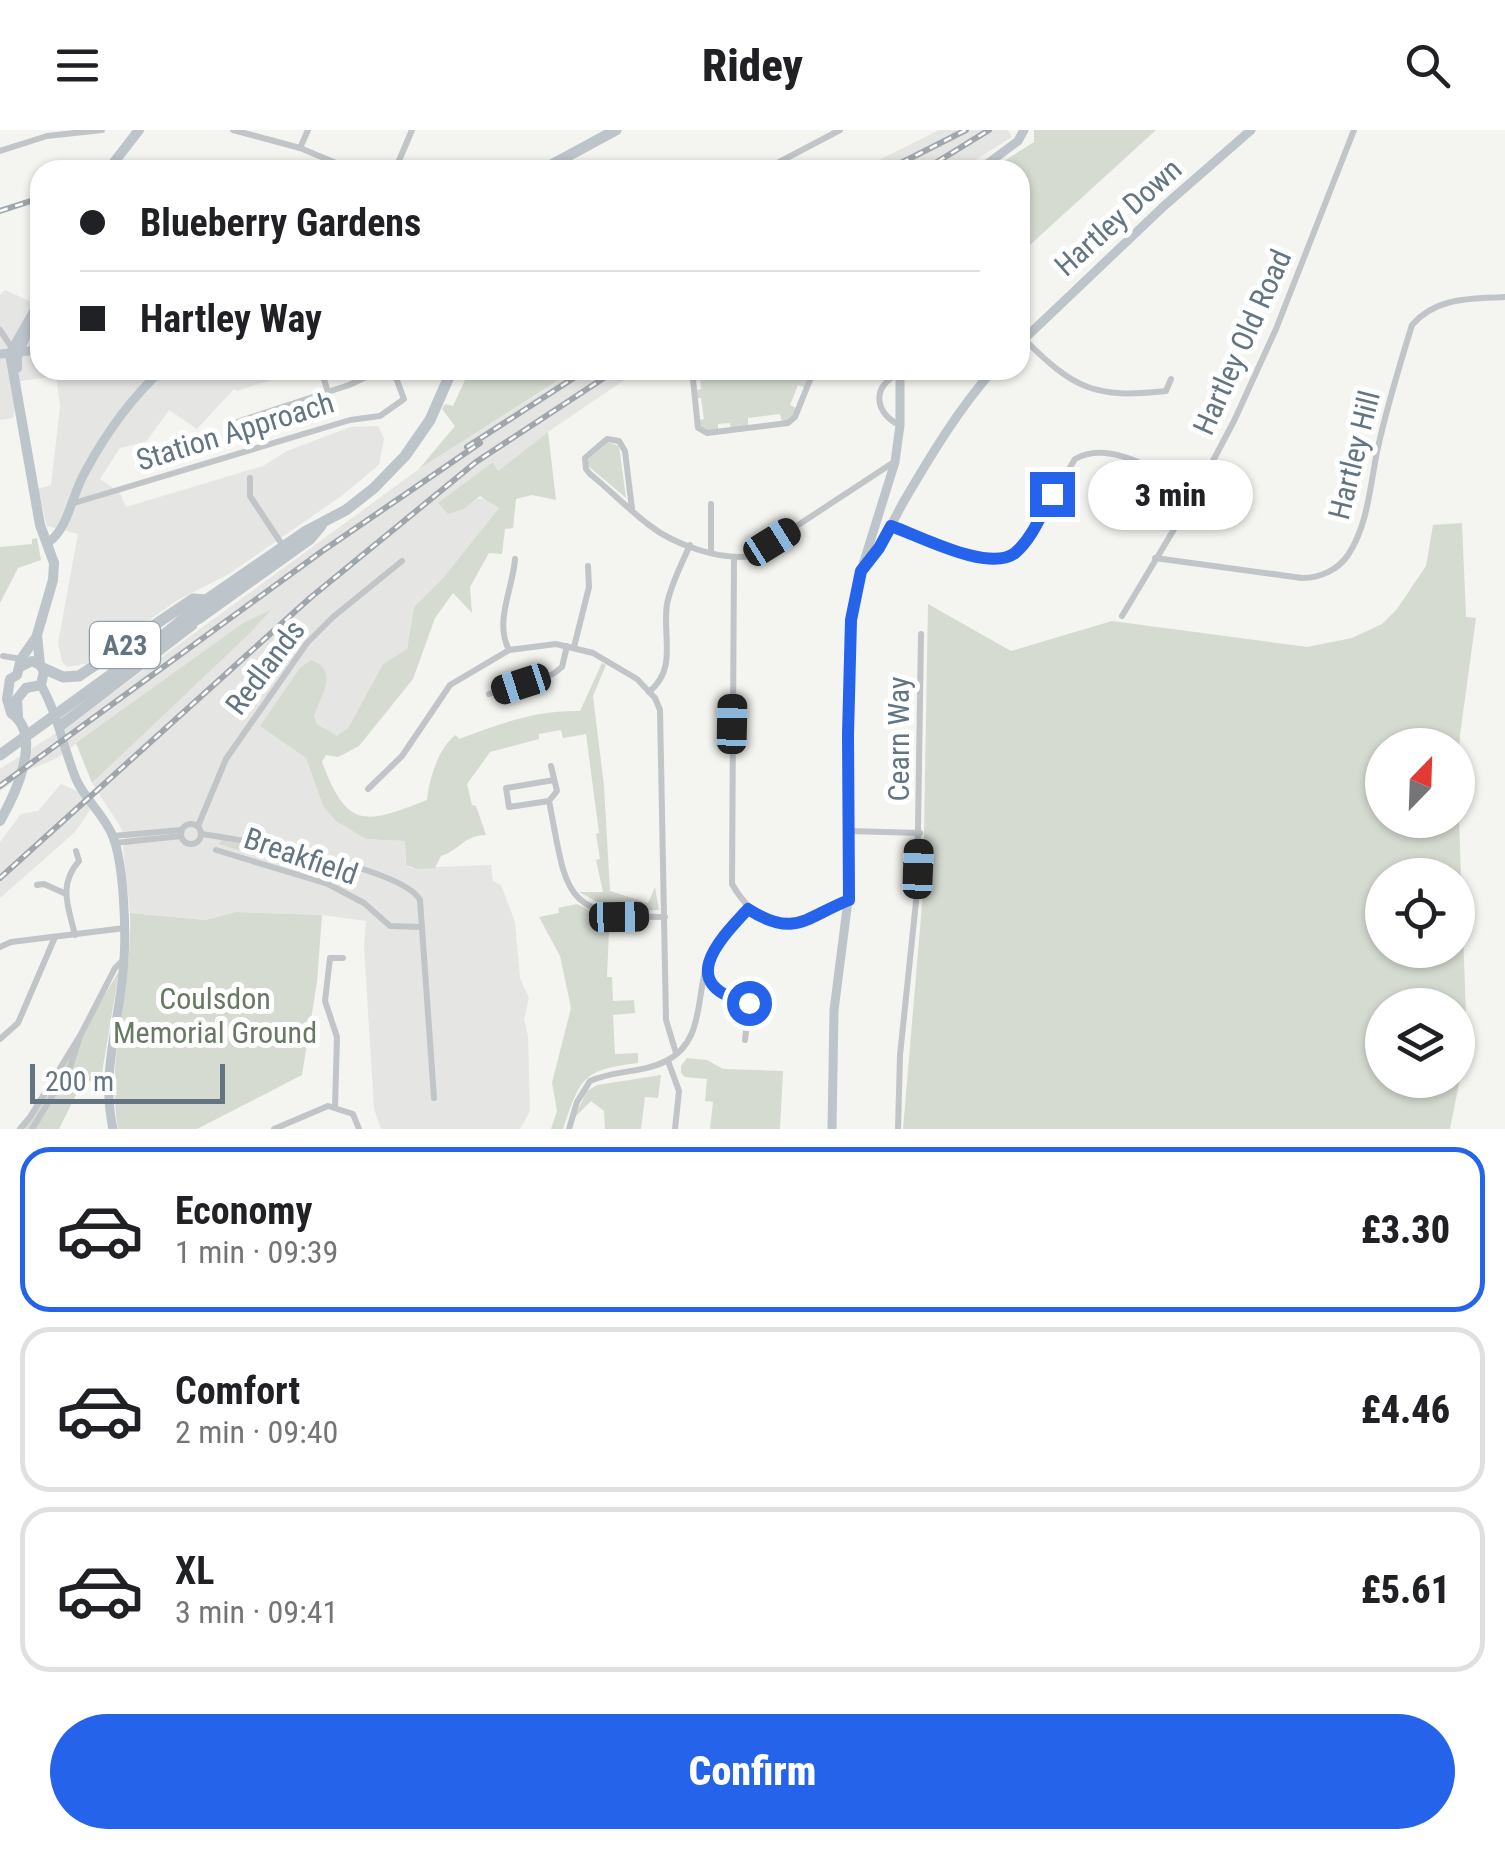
<!DOCTYPE html>
<html lang="en">
<head>
<meta charset="utf-8">
<style>
  body { margin:0; font-family:"Roboto Condensed",sans-serif; background:#f6f6f6; color:#202124; height:100vh; display:flex; flex-direction:column; font-size:38px; white-space:nowrap }
  * { box-sizing:border-box; margin:0 }
  p { font-size:32px; color:#757577 }
  .icon { flex:none; width:55px; height:55px; fill:none; stroke:currentColor; stroke-width:2; stroke-linecap:round; stroke-linejoin:round }
  .map { position:relative; height:999px; overflow:hidden }
  .panel { display:flex; flex-direction:column; background:#fff; flex:1 }
  .panel>* { flex:none }
  .guide { position:absolute; left:30px; top:30px; width:1000px; height:220px; border-radius:30px; box-shadow:0 2px 8px #0004; display:grid; align-content:center; height:220px; padding:0 50px; background:#fff }
  .needle { width:65px; rotate:23deg }
  .fabs { position:absolute; left:1365px; top:598px; display:grid; gap:20px }
  .fabs a { display:grid; place-items:center; width:110px; height:110px; border-radius:50%; background:#fff; box-shadow:0 2px 8px #0004; font-size:50px }
  .scale { position:absolute; left:30px; bottom:25px; width:195px; box-sizing:border-box; padding-left:10px; border:5px solid #637582; border-top:0; font-size:28px; line-height:35px; white-space:nowrap; color:#637582; -webkit-text-stroke:8px #fff; paint-order:stroke }
  .end { position:absolute; width:45px; height:45px; margin:-22px; border:12px solid #2563eb; background:#fff; box-shadow:0 0 0 5px #fff }
  .from { border-radius:50% }
  .bubble { position:absolute; height:70px; border-radius:35px; background:#fff; box-shadow:0 2px 8px #0004; font-size:32px; font-weight:800; line-height:70px; text-align:center }
  .car { position:absolute; width:30px; height:60px; margin:-30px -15px; border-radius:12px; box-shadow:0 0 8px 2px #0007; background:linear-gradient(#222 24%,#8ab4d8 0 40%,#222 0 76%,#8ab4d8 0 86%,#222 0) }
  .guide b { display:flex; align-items:center; gap:35px; height:95px; font-size:38px }
  .guide b+b { border-top:2px solid #e0e0e0 }
  .guide i { width:25px; height:25px; background:#202124 }
  ul { padding:18px 0 0; list-style:none }
  li { display:flex; align-items:center; gap:30px; height:165px; margin:0 20px 15px; padding:0 30px; border:5px solid #e0e0e0; border-radius:30px }
  li div { flex:1 }
  li b { display:block; font-size:38px }
  li em { font-style:normal; font-weight:800 }
  li.selected { border-color:#2563eb }
  li>.icon { width:90px; height:90px; stroke-width:1.5 }
  .action { display:flex; gap:20px; margin-top:auto; padding:20px 50px }
  .action a { flex:1; height:115px; border-radius:60px; background:#2563eb; color:#fff; font-size:40px; font-weight:800; line-height:115px; text-align:center }
  header { display:flex; justify-content:space-between; align-items:center; height:130px; padding:0 50px; background:#fff; font-size:45px; font-weight:800 }
  .map>svg:first-child { display:block }
</style>
</head>
<body>
<header><svg class="icon" aria-label="menu" viewBox="0 0 24 24"><path d="M4 6h16M4 12h16M4 18h16"/></svg>Ridey<svg class="icon" aria-label="search" viewBox="0 0 24 24"><circle cx="10" cy="10" r="6"/><path d="M15 15l6 6"/></svg></header>
<div class="map">
<svg width="1505" height="999" viewBox="0 0 1505 999">
  <rect width="100%" height="100%" fill="#f4f4f0"/>
  <g fill="#e5e6e4">
    <path d="M939,0H1008L1012,7L959,40H859Z"/>
    <path d="M5,160L40,176V240H285L287,245L237,261L234,259L197,299L169,280L146,312L120,318L100,349L120,363L126,377L263,336L287,321L350,297L378,296L384,309L379,335L340,367L229,444L176,471L89,533L67,537L62,532L58,513L78,404L47,396L38,359L51,355L60,276L56,246L21,251L13,288L0,290V165Z"/>
    <path d="M555,240H639L548,302L498,341L493,332L439,373L448,384L464,379L477,369L487,368L499,378L443,448L414,477L407,519L383,534L348,598L337,607L317,594L314,588L319,533L306,628L323,676L366,709L406,711L405,730L410,738L491,735L493,751L501,755L515,792L520,848L529,868L524,889L528,906L530,981L520,999H381L374,979L364,815L366,791L322,785L236,782L205,790L130,783L123,717L126,711L121,698L92,653L268,482L243,493L57,628L29,640L0,661V639L70,594L419,339L559,251Z"/>
    <path d="M61,654L82,663L90,680L75,702L0,768V712L21,684L38,681Z"/>
  </g>
  <g fill="#d5dbd1" fill-rule="evenodd">
    <path d="M1034,0H1156L1020,124V40H990L1034,12Z"/>
    <path d="M555,240L559,250L419,339L455,296L442,279L445,274L453,276L466,248L474,242C497,259 529,244 555,240Z"/>
    <path d="M692,240H805L801,248L809,251L806,258L798,255L790,275L798,279L795,287L782,293L780,284L748,288V297L731,300L730,293L718,294V301H700L697,291L704,289L701,268H694V261L701,259L700,250L692,251Z"/>
    <path d="M548,302L556,370L532,365L516,369L513,398L505,399L502,424L489,423L470,457L472,483L453,463L435,488L413,549L359,616L338,627L326,625L322,632C348,702 367,693 427,670C429,649 439,616 456,605L459,609C500,594 535,580 580,581L602,533L606,535L593,566L604,656L610,761L648,773L655,757L659,780L614,781L579,762H603L596,730L600,729L596,704L599,703L586,604L563,608L561,600L539,604V609L490,622L467,654L472,675L476,676L486,705C464,705 460,720 441,726L435,738L417,739L406,735L405,711L366,709L336,691L323,676L306,628L260,596L300,538L311,530C341,541 319,567 314,587L317,594L337,606L348,598L383,534L407,519L414,477L443,448L499,378L480,366L464,379L448,384L438,373L493,332L498,341Z"/>
    <path d="M607,312L619,316L626,368L587,335V331Z"/>
    <path d="M1462,393L1466,487L1476,488L1460,605L1458,662L1467,913L1450,999H903L923,763L928,474L1011,521L1112,491L1307,517L1352,508L1382,494L1397,479L1426,436L1433,395ZM1458,615V690H1382V615ZM1382,745H1458V820H1382ZM1382,875H1458V950H1382Z"/>
    <path d="M37,408L41,430L18,438L0,473V417L32,414V409Z"/>
    <path d="M271,480L250,503L92,653L76,613L243,493Z"/>
    <path d="M221,710L238,713L360,746L354,760L338,751L219,714Z"/>
    <path d="M577,774L617,794L618,799L609,800L607,847H612L613,871L634,870L635,883L613,885L615,924L638,923V933C582,940 581,947 563,999H551L557,981L552,953L571,878L560,826L539,787L559,783L558,778Z"/>
    <path d="M236,782L322,785L317,852L302,945L197,999H118C105,925 133,858 130,783L205,790Z"/>
    <path d="M119,841L100,955L84,949L59,999H23Z"/>
    <path d="M687,928L707,930L723,939L783,941L780,999H710L713,972L705,971L707,949L685,947L681,943V936Z"/>
    <path d="M661,945L658,968L645,967L641,999H605L604,981L591,971L574,988L587,961L597,955Z"/>
  </g>
  <g fill="none" stroke-linecap="round" stroke-linejoin="round">
    <g stroke="#c1c5c8" stroke-width="6">
      <path d="M233,0L300,18L353,40"/>
      <path d="M300,18L308,0"/>
      <path d="M0,21L47,6L102,0"/>
      <path d="M395,40L412,0"/>
      <path d="M764,40L840,0"/>
      <path d="M0,200L12,218"/>
      <path d="M1024,209C1074,259 1095,269 1166,261L1171,249"/>
      <path d="M321,240L328,262"/>
      <path d="M692,240L698,298L707,303L788,293L795,287L814,240"/>
      <path d="M900,244C871,254 874,284 900,295"/>
      <path d="M228,295L349,255L381,240"/>
      <path d="M250,348V366L283,416"/>
      <path d="M71,374L350,290L380,286L404,269L393,240"/>
      <path d="M632,379L625,321L619,311L607,309L585,328L586,339L590,344C610,360 628,379 649,395C673,414 720,431 751,426L894,332"/>
      <path d="M891,395C915,404 978,434 1000,430C1011,428 1019,420 1026,411L1075,329C1112,308 1163,346 1197,361"/>
      <path d="M711,422V374"/>
      <path d="M734,428L732,754C751,788 781,804 819,787C828,782 837,775 847,771"/>
      <path d="M1155,428L1302,448C1320,448 1338,440 1348,425C1368,395 1370,356 1377,322C1386,279 1399,237 1412,195C1436,167 1470,169 1505,167"/>
      <path d="M1122,486L1197,361L1234,291L1276,199L1354,0"/>
      <path d="M574,517L589,457L588,436"/>
      <path d="M509,520C494,491 513,459 515,429"/>
      <path d="M3,526L21,529"/>
      <path d="M649,562C678,538 662,507 667,474C671,454 682,433 690,415"/>
      <path d="M489,564L553,544L562,537L567,516"/>
      <path d="M554,650L506,658L509,677L549,671C567,761 560,788 665,787"/>
      <path d="M368,659L402,626L450,555L509,520L556,514L593,523L637,549L655,568L660,580L666,890L676,923"/>
      <path d="M549,671L557,661L551,636"/>
      <circle cx="191" cy="704" r="10"/>
      <path d="M198,696L226,629L307,513L333,487L402,431"/>
      <path d="M849,701L920,703"/>
      <path d="M201,704C241,709 403,738 420,770L434,968"/>
      <path d="M113,706L181,700"/>
      <path d="M115,713L181,706"/>
      <path d="M216,720L328,754L364,773L390,796L422,797"/>
      <path d="M37,755L44,754L64,763"/>
      <path d="M75,805C68,776 58,755 79,731L76,721"/>
      <path d="M0,817L11,812L125,798"/>
      <path d="M707,842L720,864L749,873L745,910"/>
      <path d="M0,909L18,893L55,807"/>
      <path d="M668,931L679,961L675,999"/>
      <path d="M335,976L337,907L325,871L330,828H343"/>
      <path d="M20,999L30,987L81,904L115,838L123,830"/>
      <path d="M32,999L70,937L80,906"/>
      <path d="M274,999L328,976L353,984L359,999"/>
      <path d="M569,999L577,972L590,951C614,940 643,943 666,931C709,910 693,855 713,820C721,805 736,792 749,779"/>
      <path d="M898,999L900,925L917,762L921,504"/>
    </g>
    <g stroke="#bdc4ca" stroke-width="9">
      <path d="M979,40L1018,11L1024,0"/>
      <path d="M1020,213L1164,76L1251,0"/>
      <path d="M0,224L40,220"/>
      <path d="M49,412C69,397 72,364 85,342C105,305 131,268 162,240"/>
      <path d="M863,439C881,420 891,394 904,371C931,325 958,280 993,240"/>
      <path d="M41,555C58,585 63,617 76,649C85,670 105,685 113,707C124,735 126,800 124,830C121,888 100,941 113,999"/>
      <path d="M832,999L834,880L850,755L848,605L851,490L861,441L895,332L900,295V240"/>
    </g>
    <g stroke="#bdc4ca" stroke-width="10">
      <path d="M108,40L139,0"/>
      <path d="M17,238V226L27,202"/>
      <path d="M40,535L37,505L53,450L54,433L40,395L10,224L40,171"/>
      <path d="M20,537L32,531L40,535L44,541L41,555L26,558"/>
      <path d="M18,587L17,569L26,558"/>
      <path d="M0,691C15,665 44,605 11,583L7,569L10,549L17,545L21,529L37,506"/>
    </g>
    <g stroke="#bdc4ca" stroke-width="11">
      <path d="M542,40L616,0"/>
      <path d="M182,496L198,489L310,409L321,396"/>
      <path d="M43,538L63,547L79,546L193,469L206,470"/>
      <path d="M60,596L192,495"/>
      <path d="M0,625L149,517L206,470L306,401L346,380L374,358L405,326L430,290L452,240"/>
    </g>
    <g stroke="#a0a7ac" stroke-width="6">
      <g id="rail">
        <path d="M887,40L966,0"/>
        <path d="M924,40L989,0"/>
        <path d="M0,81L40,68"/>
        <path d="M467,317L586,240"/>
        <path d="M0,656L321,422L480,313"/>
        <path d="M0,748L310,468L476,332L616,240"/>
      </g>
    </g>
    <use href="#rail" stroke="#fff" stroke-width="2.5" stroke-dasharray="8" stroke-linecap="butt"/>
  </g>
  <g fill="none" stroke-linecap="round" stroke-linejoin="round">
    <path stroke="#2563eb" stroke-width="12" d="M749,873C676,856 716,813 748,779C795,809 806,787 849,770L848,604L851,490L861,441L879,418L891,396C920,406 989,443 1015,423C1032,409 1042,383 1052,364"/>
  </g>
  <g text-anchor="middle" dominant-baseline="central" stroke-width="10" stroke-linejoin="round" paint-order="stroke">
    <rect fill="#fff" stroke="#929ea8" stroke-width="2.5" x="90" y="492" width="70" height="46" rx="8"/>
    <g font-size="28" font-weight="bold" fill="#637582">
      <text x="125" y="515">A23</text>
    </g>
    <g font-size="30" fill="#637582" stroke="#fff">
      <text transform="translate(1118 87) rotate(-42)">Hartley Down</text>
      <text transform="translate(1242 212) rotate(-66)">Hartley Old Road</text>
      <text transform="translate(235 301) rotate(-17)">Station Approach</text>
      <text transform="translate(1354 325) rotate(-76)">Hartley Hill</text>
      <text transform="translate(265 537) rotate(-53)">Redlands</text>
      <text transform="translate(898 609) rotate(-90)">Cearn Way</text>
      <text transform="translate(301 726) rotate(19)">Breakfield</text>
    </g>
    <g font-size="30" fill="#677962" stroke="#fff">
      <text x="215" y="868">Coulsdon<tspan x="215" dy="34">Memorial Ground</tspan></text>
    </g>
  </g>
</svg>
<div class="fabs">
<a><svg class="needle" viewBox="-14 -14 28 28"><path d="M0-13l5 13h-10z" fill="#e53935"/><path d="M0 13l5-13h-10z" fill="#757577"/></svg></a>
<a><svg class="icon" aria-label="locate" viewBox="0 0 24 24"><circle cx="12" cy="12" r="6"/><path d="M12 2v4M12 18v4M2 12h4M18 12h4"/></svg></a>
<a><svg class="icon" aria-label="layers" viewBox="0 0 24 24"><path d="M12 4l9 5-9 5-9-5zM3 14l9 5 9-5"/></svg></a>
</div>
<div class="scale">200 m</div>
<i class="end from" style="left:749px;top:873px"></i>
<i class="end" style="left:1052px;top:364px"></i>
<div class="bubble" style="left:1088px;top:330px;width:165px">3 min</div>
<i class="car" style="left:772px;top:412px;rotate:58deg"></i>
<i class="car" style="left:521px;top:554px;rotate:252deg"></i>
<i class="car" style="left:732px;top:594px;rotate:1deg"></i>
<i class="car" style="left:918px;top:739px;rotate:2deg"></i>
<i class="car" style="left:619px;top:787px;rotate:89deg"></i>
<div class="guide">
<b><i class="from"></i>Blueberry Gardens</b>
<b><i></i>Hartley Way</b>
</div>
</div>
<section class="panel">
<ul>
<li class="selected"><svg class="icon" aria-label="car" viewBox="0 0 24 24"><path d="M5 17H2v-5l4-1 3-4h7l3 4 3 1v5h-3M9 17h6M6 11h13"/><circle cx="7" cy="17" r="2"/><circle cx="17" cy="17" r="2"/></svg><div><b>Economy</b><p>1 min · 09:39</p></div><em>£3.30</em></li>
<li><svg class="icon" aria-label="car" viewBox="0 0 24 24"><path d="M5 17H2v-5l4-1 3-4h7l3 4 3 1v5h-3M9 17h6M6 11h13"/><circle cx="7" cy="17" r="2"/><circle cx="17" cy="17" r="2"/></svg><div><b>Comfort</b><p>2 min · 09:40</p></div><em>£4.46</em></li>
<li><svg class="icon" aria-label="car" viewBox="0 0 24 24"><path d="M5 17H2v-5l4-1 3-4h7l3 4 3 1v5h-3M9 17h6M6 11h13"/><circle cx="7" cy="17" r="2"/><circle cx="17" cy="17" r="2"/></svg><div><b>XL</b><p>3 min · 09:41</p></div><em>£5.61</em></li>
</ul>
<div class="action"><a>Confirm</a></div>
</section>
</body>
</html>
